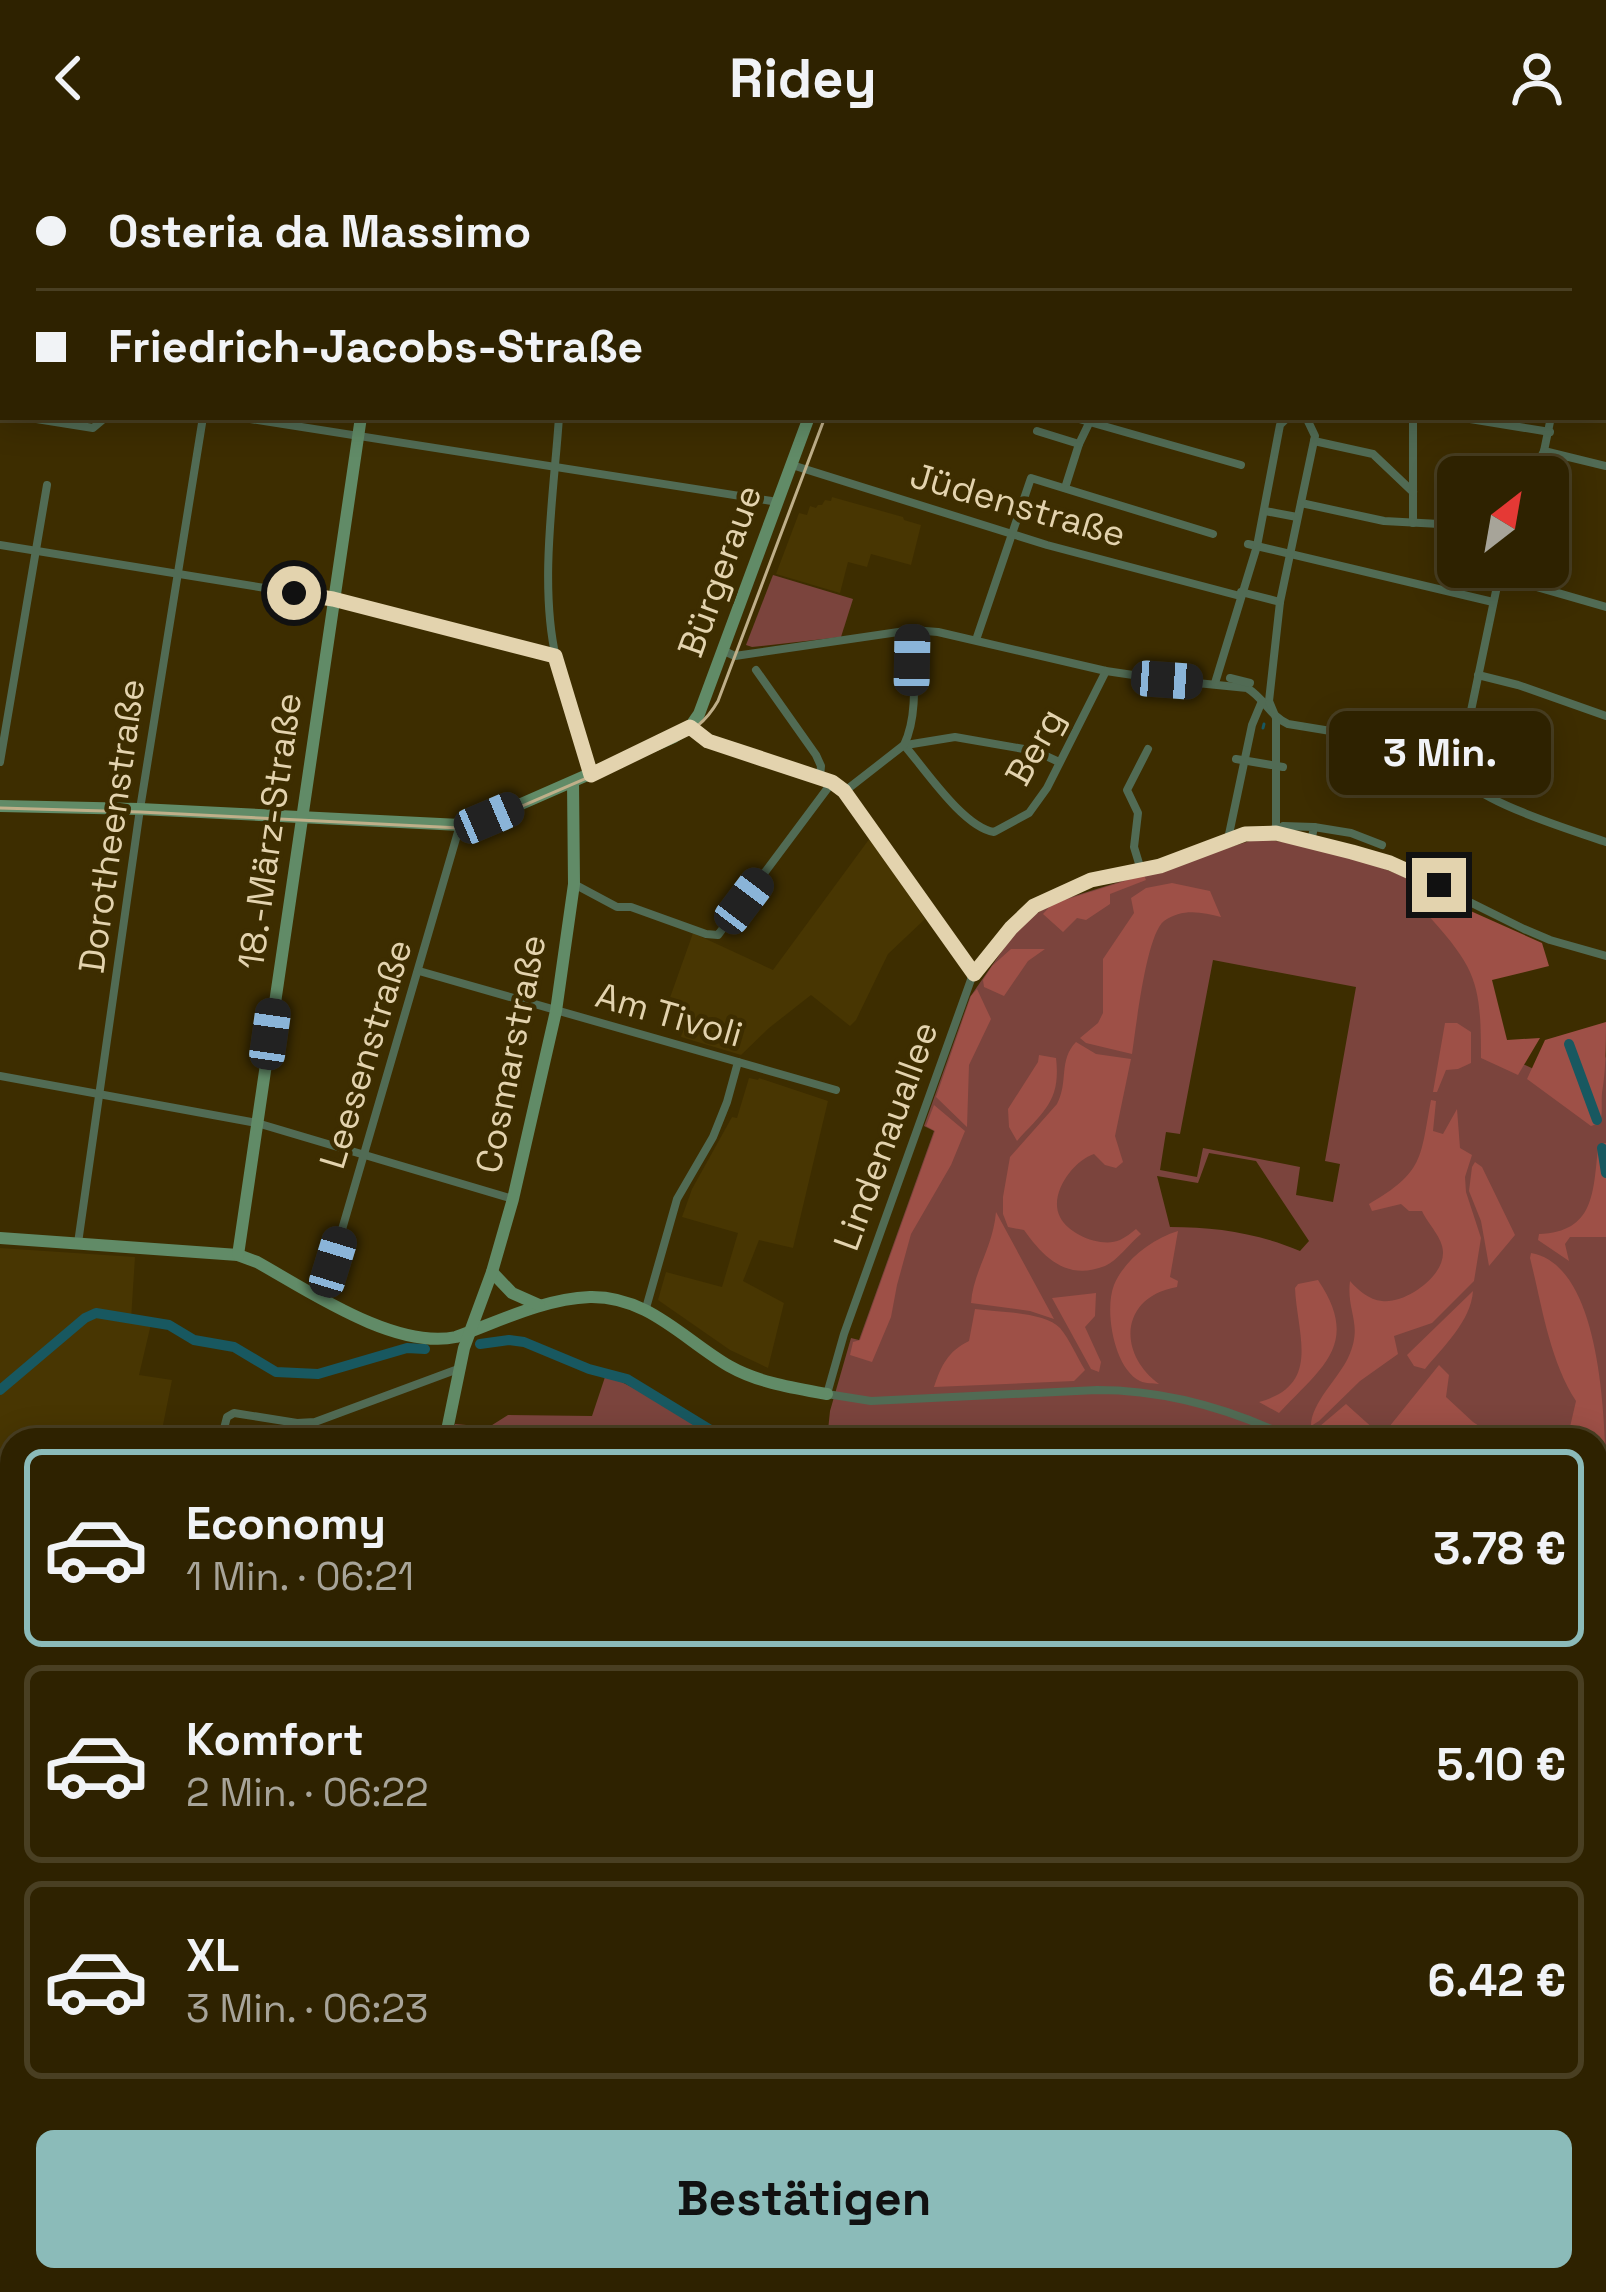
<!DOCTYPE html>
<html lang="de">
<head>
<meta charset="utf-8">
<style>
  body { margin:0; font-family:"Space Grotesk",sans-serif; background:#3a2f0f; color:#f1f3f6; height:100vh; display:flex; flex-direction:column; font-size:45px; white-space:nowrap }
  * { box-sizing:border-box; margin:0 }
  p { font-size:39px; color:#a7a499 }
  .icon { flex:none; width:66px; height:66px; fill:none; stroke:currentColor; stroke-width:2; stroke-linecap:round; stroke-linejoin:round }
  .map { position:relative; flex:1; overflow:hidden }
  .side { position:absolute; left:0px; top:1272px; width:1608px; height:864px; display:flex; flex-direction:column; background:#2e2200; border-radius:36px 36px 0 0; box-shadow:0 6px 30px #0003,0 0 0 3px #493f22 }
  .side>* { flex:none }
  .guide { position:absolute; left:0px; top:0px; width:1608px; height:264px; box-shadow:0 6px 30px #0003,0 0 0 3px #493f22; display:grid; align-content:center; height:264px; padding:0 36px; background:#2e2200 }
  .needle { width:78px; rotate:31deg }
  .fabs { position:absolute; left:1437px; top:300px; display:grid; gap:24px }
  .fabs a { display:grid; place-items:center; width:132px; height:132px; border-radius:18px; background:#2e2200; box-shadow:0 6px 30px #0003,0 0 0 3px #493f22; font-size:60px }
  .end { position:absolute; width:54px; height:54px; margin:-27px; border:15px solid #e3d3ae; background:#111; box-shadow:0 0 0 6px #111 }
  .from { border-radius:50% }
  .bubble { position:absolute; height:84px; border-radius:18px; background:#2e2200; box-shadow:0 6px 30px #0003,0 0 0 3px #493f22; font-size:39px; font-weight:700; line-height:84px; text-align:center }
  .car { position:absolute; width:36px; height:72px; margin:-36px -18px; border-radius:15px; box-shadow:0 0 9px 3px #0007; background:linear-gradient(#222 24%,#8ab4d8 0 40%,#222 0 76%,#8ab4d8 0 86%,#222 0) }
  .guide b { display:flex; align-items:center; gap:42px; height:114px; font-size:45px }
  .guide b+b { border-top:3px solid #493f22 }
  .guide i { width:30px; height:30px; background:#f1f3f6 }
  ul { padding:21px 0 0; list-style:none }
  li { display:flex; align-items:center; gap:36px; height:198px; margin:0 24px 18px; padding:0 12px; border:6px solid #493f22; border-radius:18px }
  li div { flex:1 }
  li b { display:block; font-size:45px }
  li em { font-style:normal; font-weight:700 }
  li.on { border-color:#8bbbb9 }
  li>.icon { width:108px; height:108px; stroke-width:1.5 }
  .primary-button { display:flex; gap:24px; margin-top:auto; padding:24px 36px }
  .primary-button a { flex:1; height:138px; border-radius:18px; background:#8bbbb9; color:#111; font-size:48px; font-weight:700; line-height:138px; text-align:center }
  header { display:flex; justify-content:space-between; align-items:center; height:156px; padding:0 36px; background:#2e2200; font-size:54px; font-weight:700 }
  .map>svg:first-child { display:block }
</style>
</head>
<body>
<header><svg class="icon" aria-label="back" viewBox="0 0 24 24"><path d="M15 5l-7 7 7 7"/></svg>Ridey<svg class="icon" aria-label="person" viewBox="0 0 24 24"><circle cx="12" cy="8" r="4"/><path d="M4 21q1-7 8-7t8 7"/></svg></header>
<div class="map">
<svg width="1606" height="2136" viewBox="0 0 1606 2136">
  <rect width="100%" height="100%" fill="#3d2d00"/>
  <g fill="#483602">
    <path d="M832,341L903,361L904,364L921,369L911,409L871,398L867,411L848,406L840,437L776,418L799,357L807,359L810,350L816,352L818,349H822L825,344L831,345Z"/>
    <path d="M870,682L925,763L888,798L856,864L850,870L811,839L769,872L741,899L681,881L687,859L667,850L693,777L773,814Z"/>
    <path d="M749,922L758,924L759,922L828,945L793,1092L759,1084L743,1125L784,1147L768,1212L730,1194L658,1144L666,1116L722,1131L738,1077L682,1061L692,1033L732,961L737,962Z"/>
    <path d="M0,1092L135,1101L131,1164L151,1168L139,1219L172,1224L160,1284H12V1327L0,1326Z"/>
    <path d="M1596,1627L1606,1630V1783L1597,1807Z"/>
    <path d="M102,2124H415L412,2136H96Z"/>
    <path d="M480,2124H1045L1070,2136H530Z"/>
  </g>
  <g fill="#7b443d" fill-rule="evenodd">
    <path d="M773,419L853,443L841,481L752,491L746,489Z"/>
    <path d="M1256,683C1336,689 1396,716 1467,749L1512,903L1590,939L1606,900V1380L1596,1377V1284H1326L1303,1272L1297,1284H827L830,1255L851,1182L859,1184L934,975L924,970L970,841L1020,769L1052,747ZM1213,804L1356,831L1325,1005L1340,1008L1333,1046L1296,1039L1300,1011L1203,992L1197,1021L1160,1014L1166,976L1180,978ZM1209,997L1256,1005L1309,1085L1300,1095C1257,1077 1216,1071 1170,1071L1157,1020L1198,1027Z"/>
    <path d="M606,1218L651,1241L721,1284H452L455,1268L489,1271L508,1259L592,1260Z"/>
  </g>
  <g fill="#9e5047">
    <path d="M1144,719L1146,724L1110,738V748L1086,764L1077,762L1063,776L1043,758L1052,748Z"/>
    <path d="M1172,727L1210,735L1221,761C1202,756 1182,752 1164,765C1146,779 1136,872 1132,898L1086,887L1080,882L1098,867L1103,857V803L1134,757L1131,742L1146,732Z"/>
    <path d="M1428,736L1542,787L1549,810L1492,824L1507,884L1540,882L1518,919L1481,902C1481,827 1477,813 1426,757Z"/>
    <path d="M1011,793H1045L1028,805L1004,840L984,831L983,824L992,810Z"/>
    <path d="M977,833L991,863L969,909L967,971L936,941L971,840Z"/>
    <path d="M1606,866C1606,890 1606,913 1602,937C1601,947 1603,956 1600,967L1591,970L1527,923L1545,884Z"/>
    <path d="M1445,867H1457L1471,876V907L1458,913L1446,914L1437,936H1433Z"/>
    <path d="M1076,886L1096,898L1131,903L1115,980L1123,1006L1116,1012L1105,1009L1094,998C1074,1004 1048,1038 1060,1061C1069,1079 1102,1092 1120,1084C1126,1081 1131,1077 1136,1073L1141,1078C1130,1087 1117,1105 1105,1110C1067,1125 1044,1102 1024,1074L1008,1071L1003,1058V1041L1010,1001L1057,948C1069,925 1058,905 1076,886Z"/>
    <path d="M1039,899L1056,902C1061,945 1044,955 1017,985L1009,971L1008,953L1038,906Z"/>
    <path d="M1431,944L1436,945L1433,975L1443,978L1457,953L1460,992L1472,999L1465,1021L1466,1036L1481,1082L1474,1125L1432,1167L1394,1180L1398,1198L1360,1225L1319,1265L1311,1270C1311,1247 1338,1223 1348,1202C1364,1168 1346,1156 1350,1125C1358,1134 1369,1144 1382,1145C1405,1148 1444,1121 1443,1096C1443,1082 1428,1068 1422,1055H1409L1401,1048L1372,1055L1369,1048C1424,1016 1420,1003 1431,944Z"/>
    <path d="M934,949L965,975L951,1009L911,1078L897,1129L891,1161L872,1206L850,1199L853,1186L860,1184L935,975L926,970Z"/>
    <path d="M1603,987H1606V1081H1570L1565,1088L1569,1105L1538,1084L1539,1078C1595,1076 1593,1036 1598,992Z"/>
    <path d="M1475,1006L1482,1011L1515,1079L1489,1110L1481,1065L1469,1035L1472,1011Z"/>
    <path d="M996,1056L1054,1163L1030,1155L971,1147C973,1116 993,1092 996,1056Z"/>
    <path d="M1178,1075L1170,1121L1178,1125L1177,1131C1120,1141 1117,1197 1159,1228C1153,1227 1146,1228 1140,1225C1114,1213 1104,1154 1114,1129C1125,1103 1152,1083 1178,1075Z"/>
    <path d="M1531,1097C1606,1110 1606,1282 1606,1347H1596V1284H1567L1576,1245C1549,1203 1542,1149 1530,1102Z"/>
    <path d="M1318,1124C1361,1188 1322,1211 1279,1257L1259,1246C1322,1229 1297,1179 1295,1132L1298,1128Z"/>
    <path d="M1473,1135C1471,1165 1443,1191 1425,1213L1414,1210L1407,1199Z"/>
    <path d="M1096,1137L1095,1160L1085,1171L1101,1206L1099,1216L1091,1213L1052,1142Z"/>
    <path d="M975,1153C997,1156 1045,1156 1060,1172C1070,1184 1077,1201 1085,1214L1074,1225L934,1231C941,1210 948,1195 969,1185Z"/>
    <path d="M1439,1209L1449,1219L1446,1241L1473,1266L1500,1284H1408L1391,1275L1389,1271Z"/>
    <path d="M1346,1248L1376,1275L1367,1284H1329L1313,1276Z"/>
  </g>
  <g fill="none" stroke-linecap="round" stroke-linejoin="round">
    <path stroke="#185860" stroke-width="3" d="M1263,572L1264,568"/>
    <g stroke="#185860" stroke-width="10">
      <path d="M1569,888L1597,964"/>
      <path d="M1602,992L1606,1017"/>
      <path d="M480,1188L509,1184L524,1186L589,1213L627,1223L727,1284"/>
      <path d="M0,1234L85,1162L96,1157L169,1169L194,1184L234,1191L276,1216L318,1218L407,1192L425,1193"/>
      <path d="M1596,1598L1606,1591"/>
    </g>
    <g stroke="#516b54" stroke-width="8">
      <path d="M863,0L874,3"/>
      <path d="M1064,0L1065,3"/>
      <path d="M1166,0L1167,3"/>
      <path d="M1500,1V0"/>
      <path d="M243,3L244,0"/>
      <path d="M587,3V0"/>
      <path d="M0,89L3,90"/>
      <path d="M0,155L3,156"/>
      <path d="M1605,245H1606"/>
      <path d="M0,257L3,258"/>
      <path d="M24,261L93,272L106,261"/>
      <path d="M238,261L778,346"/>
      <path d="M559,261C554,336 539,428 556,502C565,540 579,579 590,617"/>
      <path d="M1072,261L1241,309"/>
      <path d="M1413,261V367"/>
      <path d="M1458,261L1550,276"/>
      <path d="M1037,275L1079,288"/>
      <path d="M1314,285L1373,298L1413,336"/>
      <path d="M1544,295L1606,310"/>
      <path d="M792,309L1047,389L1240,440"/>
      <path d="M1531,321L1544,295L1551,261"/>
      <path d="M1065,332L1079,288L1092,261"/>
      <path d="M1301,347L1384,365L1458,369"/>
      <path d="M1265,355L1297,361"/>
      <path d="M1248,388L1493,446"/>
      <path d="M0,389L333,443L555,500"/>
      <path d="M1501,411L1463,593C1462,607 1461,619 1472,629C1491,649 1577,676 1606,686"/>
      <path d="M1499,420L1606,451"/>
      <path d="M1241,436L1280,446"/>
      <path d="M976,484L1031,322L1213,378"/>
      <path d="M724,495L735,500L912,474L938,476L1106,515L1167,524L1247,532C1264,542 1270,560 1288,568L1410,588L1462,610"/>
      <path d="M756,514L816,599L821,610L820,620"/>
      <path d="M1478,519L1518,529L1606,560"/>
      <path d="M1230,522L1250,527"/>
      <path d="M1215,527L1257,390L1280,269L1288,261"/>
      <path d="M690,571C731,607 794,601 839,630L973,818"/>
      <path d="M904,589C925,613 963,671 994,676L1029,657L1047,632L1106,515"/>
      <path d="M906,589L955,581L1035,595L1059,606"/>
      <path d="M1236,603L1283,611"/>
      <path d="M0,606L47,329"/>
      <path d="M845,635L904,589C920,556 912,511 912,474"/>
      <path d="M1314,671L1351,677L1382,689"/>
      <path d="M1277,676L1283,670L1314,671L1311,686"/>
      <path d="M1276,677V562L1269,545L1280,446L1315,280L1306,261"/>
      <path d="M1228,683L1252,569L1262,545"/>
      <path d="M1141,714L1134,691L1138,657L1127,634L1148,593"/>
      <path d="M574,728L617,751H631L706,778L718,779L833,625"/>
      <path d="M419,815L836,934"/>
      <path d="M0,920L257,967L513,1043"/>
      <path d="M78,1087L140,653L203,261"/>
      <path d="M322,1142L460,669"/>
      <path d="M646,1152L677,1043L713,981L727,946L738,906"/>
      <path d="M221,1284L227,1261L234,1257L297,1267L315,1266L458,1213"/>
      <path d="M1295,1284C1234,1254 1165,1234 1097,1234L871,1245L827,1238L844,1178L973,818L1011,772L1034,750L1091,724L1160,710L1254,676L1283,679L1391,707L1524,773L1550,784L1606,800"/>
      <path d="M1596,1392L1606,1395"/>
      <path d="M0,1528L12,1530"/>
      <path d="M0,1658L12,1660"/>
      <path d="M1596,1840L1606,1813"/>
      <path d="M1277,2124L1287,2136"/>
      <path d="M1475,2124L1518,2136"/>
      <path d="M0,2132L16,2136"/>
      <path d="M624,2136L628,2124"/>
    </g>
    <g stroke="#618b67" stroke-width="12">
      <path d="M1283,0L1291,3"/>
      <path d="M1337,0L1345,3"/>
      <path d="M402,3V0"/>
      <path d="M925,3L929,0"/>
      <path d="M957,3L964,0"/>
      <path d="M0,32H3"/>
      <path d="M1605,81H1606"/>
      <path d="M1605,100H1606"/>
      <path d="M0,650L140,653L460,669L489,662L674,581L690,571L699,558L809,261"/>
      <path d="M0,1082L238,1099L257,1106C309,1135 395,1194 456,1181C500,1165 543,1143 590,1141C648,1140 683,1183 729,1210C759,1227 794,1232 827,1238"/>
      <path d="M238,1099L361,261"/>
      <path d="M492,1116L512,1137L539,1149"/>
      <path d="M445,1284L464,1192L492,1116L513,1043L556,855L574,728L573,626"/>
      <path d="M0,1335L12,1337"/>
      <path d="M0,1893L12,1881"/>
      <path d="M1596,1988L1606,1992"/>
    </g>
    <g stroke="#bfaf89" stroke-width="3">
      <path d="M1316,0L1324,3"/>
      <path d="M992,3L1003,0"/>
      <path d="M1605,93H1606"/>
      <path d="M0,652L140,656L460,672L490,664L670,586C692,576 706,566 718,545L825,261"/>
      <path d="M1596,1834L1606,1807"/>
      <path d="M1295,2124L1308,2136"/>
      <path d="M1489,2136L1494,2124"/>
    </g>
    <g stroke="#bfaf89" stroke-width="3" stroke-dasharray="18 9" stroke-linecap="butt">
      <path d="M0,1793L12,1795"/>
      <path d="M0,2076L12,2068"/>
      <path d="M920,2124L937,2136"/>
      <path d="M1062,2124L1085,2136"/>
      <path d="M1095,2124L1119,2136"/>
      <path d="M1137,2124L1161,2136"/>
    </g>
  </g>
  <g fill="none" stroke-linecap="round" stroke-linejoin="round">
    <path stroke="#e3d3ae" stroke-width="15" d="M294,437L333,443L555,500L591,619L690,571L708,585L832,626L844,635L974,818L1011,772L1034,750L1091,724L1160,710L1245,678L1276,677L1352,696L1390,707L1439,729"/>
  </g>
  <g text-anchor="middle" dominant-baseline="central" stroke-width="9" stroke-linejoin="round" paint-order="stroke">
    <g font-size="36" fill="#e3d3ae" stroke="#3d2d00">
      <text transform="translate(1018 349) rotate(16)">Jüdenstraße</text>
      <text transform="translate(720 415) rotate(-70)">Bürgeraue</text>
      <text transform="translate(1035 591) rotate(-61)">Berg</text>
      <text transform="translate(112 670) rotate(-82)">Dorotheenstraße</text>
      <text transform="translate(270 675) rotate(-82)">18.-März-Straße</text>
      <text transform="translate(669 859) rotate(16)">Am Tivoli</text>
      <text transform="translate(366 898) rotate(-73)">Leesenstraße</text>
      <text transform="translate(511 898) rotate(-79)">Cosmarstraße</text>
      <text transform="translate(886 980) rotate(-70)">Lindenauallee</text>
    </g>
  </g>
</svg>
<div class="fabs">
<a><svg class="needle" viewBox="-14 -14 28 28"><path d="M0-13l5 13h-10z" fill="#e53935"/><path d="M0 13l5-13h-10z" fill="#a7a499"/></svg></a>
</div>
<i class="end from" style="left:294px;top:437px"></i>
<i class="end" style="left:1439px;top:729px"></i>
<div class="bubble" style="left:1329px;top:555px;width:222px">3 Min.</div>
<i class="car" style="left:912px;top:504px;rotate:1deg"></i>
<i class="car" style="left:1167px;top:524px;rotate:94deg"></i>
<i class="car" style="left:489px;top:662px;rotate:67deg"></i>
<i class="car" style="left:744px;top:745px;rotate:37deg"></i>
<i class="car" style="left:270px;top:878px;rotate:8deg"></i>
<i class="car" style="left:333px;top:1106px;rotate:17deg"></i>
<div class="guide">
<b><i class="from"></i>Osteria da Massimo</b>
<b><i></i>Friedrich-Jacobs-Straße</b>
</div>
<section class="side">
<ul>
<li class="on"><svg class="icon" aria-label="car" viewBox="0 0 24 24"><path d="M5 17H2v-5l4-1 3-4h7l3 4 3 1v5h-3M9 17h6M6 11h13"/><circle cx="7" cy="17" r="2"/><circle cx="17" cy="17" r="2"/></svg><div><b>Economy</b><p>1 Min. · 06:21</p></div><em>3.78 €</em></li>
<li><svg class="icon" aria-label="car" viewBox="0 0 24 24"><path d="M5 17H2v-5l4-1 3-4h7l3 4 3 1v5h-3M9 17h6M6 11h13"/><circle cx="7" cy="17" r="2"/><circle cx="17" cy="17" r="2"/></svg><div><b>Komfort</b><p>2 Min. · 06:22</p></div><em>5.10 €</em></li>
<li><svg class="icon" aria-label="car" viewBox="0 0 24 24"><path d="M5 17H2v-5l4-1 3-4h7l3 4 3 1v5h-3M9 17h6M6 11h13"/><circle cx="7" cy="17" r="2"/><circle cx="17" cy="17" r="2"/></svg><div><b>XL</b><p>3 Min. · 06:23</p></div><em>6.42 €</em></li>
</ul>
<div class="primary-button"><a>Bestätigen</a></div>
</section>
</div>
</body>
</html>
